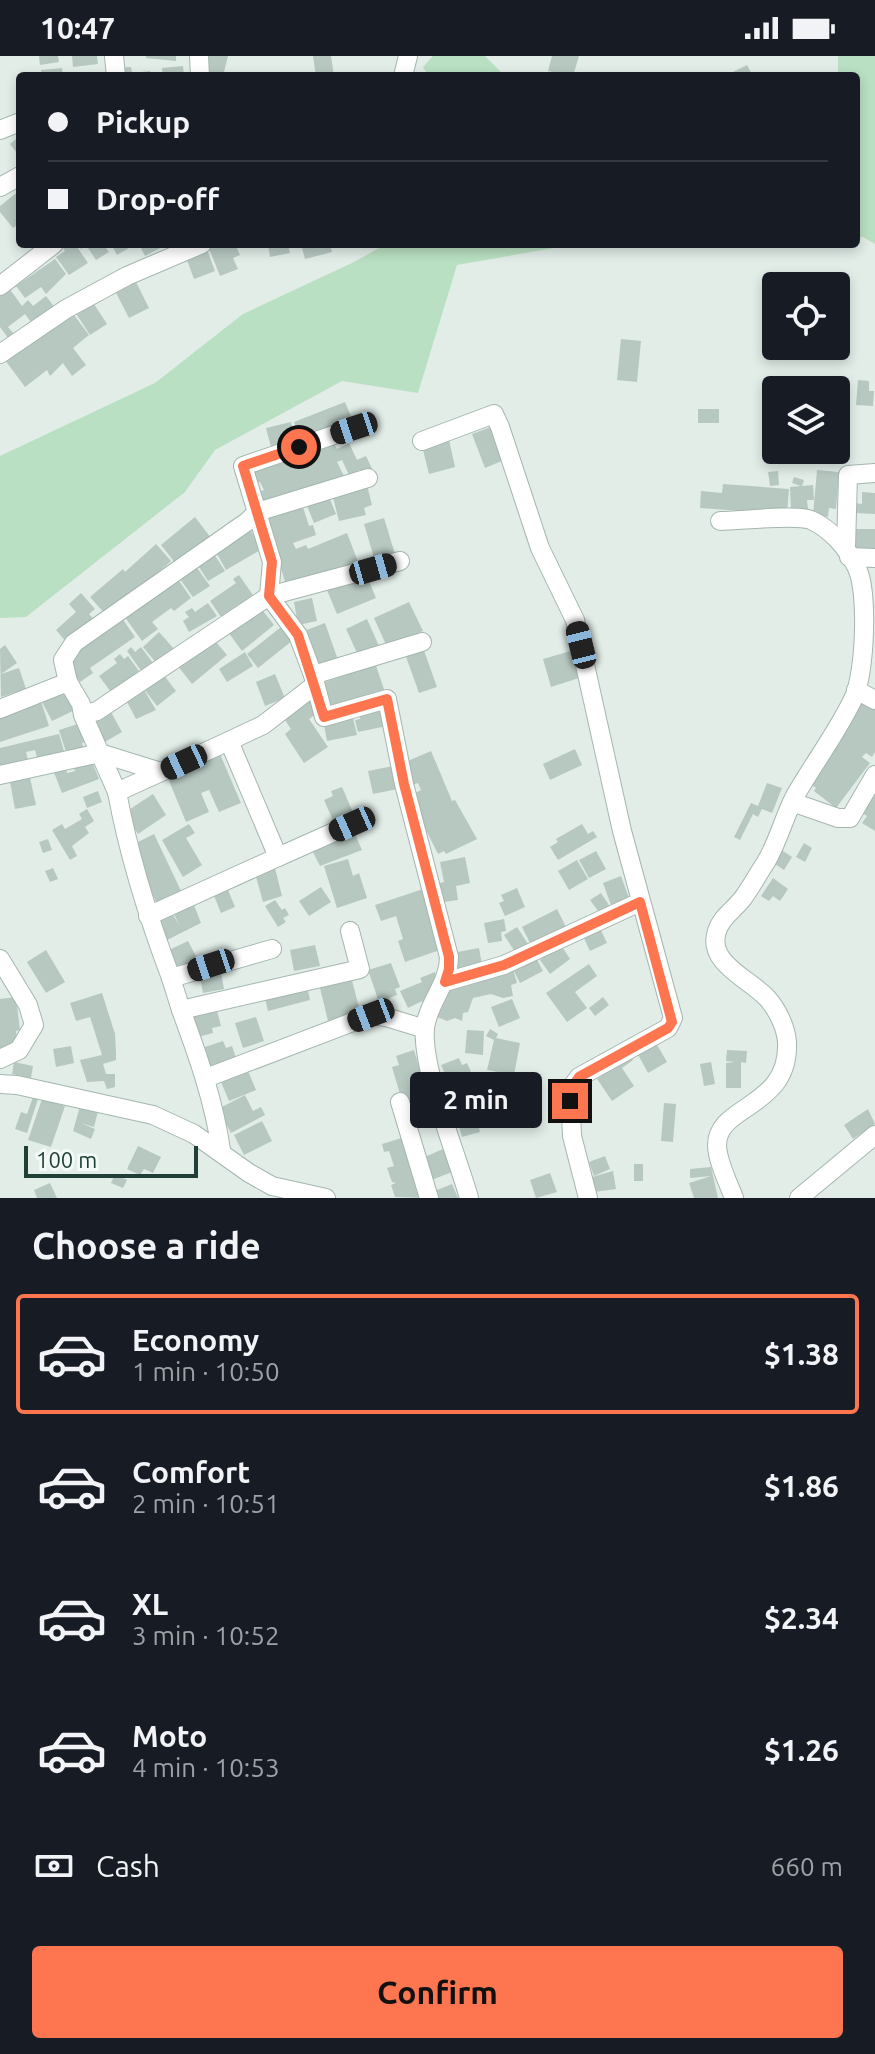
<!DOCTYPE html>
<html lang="en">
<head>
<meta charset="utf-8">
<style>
  body { margin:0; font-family:Ubuntu,sans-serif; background:#242831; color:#f1f3f6; height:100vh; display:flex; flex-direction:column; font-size:30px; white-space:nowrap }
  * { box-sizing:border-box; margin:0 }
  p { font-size:26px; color:#9ea1a6 }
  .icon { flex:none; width:44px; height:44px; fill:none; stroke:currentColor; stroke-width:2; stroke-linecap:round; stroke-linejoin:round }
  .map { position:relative; height:1142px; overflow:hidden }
  .side { display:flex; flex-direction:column; background:#171b24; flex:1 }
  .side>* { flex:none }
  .guide { position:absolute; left:16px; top:16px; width:844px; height:176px; border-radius:8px; box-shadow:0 4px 12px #0003; display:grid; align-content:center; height:176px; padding:0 32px; background:#171b24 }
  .controls { position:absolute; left:762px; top:216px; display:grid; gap:16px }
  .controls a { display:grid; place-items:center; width:88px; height:88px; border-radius:8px; background:#171b24; box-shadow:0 4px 12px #0003; font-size:40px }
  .scale { position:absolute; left:24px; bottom:20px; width:174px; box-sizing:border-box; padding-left:8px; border:4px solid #204037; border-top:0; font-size:22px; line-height:28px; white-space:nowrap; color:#204037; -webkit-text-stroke:6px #f3f9f6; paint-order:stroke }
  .end { position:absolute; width:36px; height:36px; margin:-18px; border:10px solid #fd7650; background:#111; box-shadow:0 0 0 4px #111 }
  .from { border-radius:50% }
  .bubble { position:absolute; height:56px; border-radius:8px; background:#171b24; box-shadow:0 4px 12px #0003; font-size:26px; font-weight:600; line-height:56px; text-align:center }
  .car { position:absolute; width:24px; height:48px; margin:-24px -12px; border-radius:10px; box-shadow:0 0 6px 2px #0007; background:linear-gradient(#222 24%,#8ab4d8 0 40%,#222 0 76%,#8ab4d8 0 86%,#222 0) }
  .guide b { display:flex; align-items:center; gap:28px; height:76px; font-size:30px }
  .guide b+b { border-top:2px solid #363941 }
  .guide i { width:20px; height:20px; background:#f1f3f6 }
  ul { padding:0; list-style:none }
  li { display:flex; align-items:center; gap:24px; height:120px; margin:0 16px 12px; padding:0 16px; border:4px solid transparent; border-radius:8px }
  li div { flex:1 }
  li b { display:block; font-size:30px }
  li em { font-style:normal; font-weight:600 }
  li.current { border-color:#fd7650 }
  li>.icon { width:72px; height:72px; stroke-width:1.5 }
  h2 { padding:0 32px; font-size:36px; line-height:96px }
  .pay { display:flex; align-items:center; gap:20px; height:88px; padding:0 32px; font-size:30px }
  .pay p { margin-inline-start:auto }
  .action { display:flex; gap:16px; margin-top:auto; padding:16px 32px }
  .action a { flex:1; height:92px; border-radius:8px; background:#fd7650; color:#111; font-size:32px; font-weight:600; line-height:92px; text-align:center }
  .status { display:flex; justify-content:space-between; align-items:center; height:56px; padding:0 40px; background:#171b24; direction:ltr }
  .status svg { height:22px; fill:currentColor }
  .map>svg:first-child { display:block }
</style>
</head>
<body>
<div class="status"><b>10:47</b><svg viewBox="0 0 49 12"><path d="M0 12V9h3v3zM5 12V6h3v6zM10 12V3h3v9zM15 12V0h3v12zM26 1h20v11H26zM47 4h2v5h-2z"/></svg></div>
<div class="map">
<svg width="875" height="1142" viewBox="0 0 875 1142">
  <rect width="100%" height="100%" fill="#e2ede8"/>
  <g fill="#b9e0c2">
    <path d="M433,0H485L505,20H428L423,11Z"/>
    <path d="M838,0H875V188L863,181H856V20H838Z"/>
    <path d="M386,188H576L457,209L418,337L342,325L215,394L185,436L26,561L0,562V400L155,327L243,258L354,206Z"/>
  </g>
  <g fill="#b7c8c1">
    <path d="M39,0H58L59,6L40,9Z"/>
    <path d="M72,0H97L98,8L73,11Z"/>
    <path d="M146,0H176V5L146,2Z"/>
    <path d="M207,0H228L223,20L203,15Z"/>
    <path d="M313,0H331L334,20H316Z"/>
    <path d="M552,0H579L573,20L548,15Z"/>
    <path d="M747,9L753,20H725Z"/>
    <path d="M183,10L184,20H163L162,12Z"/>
    <path d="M131,11L132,17L150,15L151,20H118L117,12Z"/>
    <path d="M62,12L63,20H42L41,14Z"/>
    <path d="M20,80V101L10,88Z"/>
    <path d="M20,134V167L13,172L0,156V150Z"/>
    <path d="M61,188H75L88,207L69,219L56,201L65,195Z"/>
    <path d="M78,188H103L109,196L96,204L86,189L81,193Z"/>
    <path d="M111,188H136L117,199Z"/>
    <path d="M139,188H168L145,200Z"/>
    <path d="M205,188L215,215L194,223L184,196Z"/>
    <path d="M212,188H235L240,199L233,202L238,213L220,220L208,190Z"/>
    <path d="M268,188H288L290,197L270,201Z"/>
    <path d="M301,188H330L332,196L305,203Z"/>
    <path d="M55,203L66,218L46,238L41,231L25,242L16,230Z"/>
    <path d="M134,222L149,252L129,262L114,233Z"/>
    <path d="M9,232L22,250L28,244L33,250L46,240L56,253L34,270L25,258L8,271L17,282L11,286L0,271V239Z"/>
    <path d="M92,245L107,268L90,279L75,256Z"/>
    <path d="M71,255L89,279L73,292L86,309L72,320L63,307L50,320L47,314L25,331L5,304Z"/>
    <path d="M621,283L641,285L637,326L617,324Z"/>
    <path d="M858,324L869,325V335H874L873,350L856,349Z"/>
    <rect x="795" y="329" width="23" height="5"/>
    <path d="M345,346L354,368L301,383L294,366Z"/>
    <rect x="698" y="353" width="21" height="14"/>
    <path d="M291,366L296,385L271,391L266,372Z"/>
    <path d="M491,371L504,404L485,412L472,378Z"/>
    <path d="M449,384L455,411L429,418L422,390Z"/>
    <path d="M333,386L337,393L349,387L357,404L366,400L373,415L361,420L359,414L349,419L342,404L337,406L346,424L265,449L259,436L264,434L260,426L256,427L251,415Z"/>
    <path d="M817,414L839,416L836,453L829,452L828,461L813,459Z"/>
    <path d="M778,415L779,429L770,430L768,416Z"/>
    <path d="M794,421L804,424L802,430L813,429L814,444H807L808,453L791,454L790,431L801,430L792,427Z"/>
    <path d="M723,428L789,433L787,458L700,452L701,435L722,437Z"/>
    <path d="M367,429L372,449L364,452L366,459L339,465L333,441L356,435L355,432Z"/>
    <path d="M327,436L336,458L314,467L305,445Z"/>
    <path d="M862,436L875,437V458L855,457V447L862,448Z"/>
    <path d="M301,445L309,470L313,469L316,479L293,487L296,493L306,489L308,493L347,477L358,506L301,528L286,529L264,458Z"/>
    <path d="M195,461L211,482L176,508L161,489Z"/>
    <path d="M384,462L395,498L375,505L364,468Z"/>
    <path d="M855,473H875V495L855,496Z"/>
    <path d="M251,475L262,493L226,514L217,498Z"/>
    <path d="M156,488L171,505L108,561L90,541L123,513L125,516Z"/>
    <path d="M214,498L225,515L208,525L197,508Z"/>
    <path d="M197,512L210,530L193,541L180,523Z"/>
    <path d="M366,518L376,542L337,558L327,534Z"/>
    <path d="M239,519L255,542L241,552L239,548L221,561L210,545L236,527L233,523Z"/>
    <path d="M177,522L191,542L174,555L171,552L152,566L158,573L142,585L124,560Z"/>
    <path d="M81,537L95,553L89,558L95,565L68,588L56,574L76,556L69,548Z"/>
    <path d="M312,542L317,565L298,569L294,546Z"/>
    <path d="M409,546L423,575L387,591L374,562Z"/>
    <path d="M208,547L217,560L189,576L183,565L189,561L185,556L192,552L195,556Z"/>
    <path d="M260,551L274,569L242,595L228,576Z"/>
    <path d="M122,562L135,581L90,612L93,617L80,626L66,606L75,595Z"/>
    <path d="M367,563L379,590L358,599L346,573Z"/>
    <path d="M286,567L297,581L258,612L247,598Z"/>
    <path d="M325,567L338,604L312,613L304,575Z"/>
    <path d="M159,576L174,593L157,608L143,591Z"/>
    <path d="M211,580L227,599L192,628L177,609Z"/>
    <path d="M5,589L17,607L1,618L19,612L26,633L1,641L0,593Z"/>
    <path d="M422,589L437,631L419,637L404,595Z"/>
    <path d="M131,591L135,596L141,591L153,607L142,616L127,595Z"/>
    <path d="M571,595L579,622L551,631L543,603Z"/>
    <path d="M245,596L253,610L227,626L219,613Z"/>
    <path d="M120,598L124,603L128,600L139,615L111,636L99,620L117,607L114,603Z"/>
    <path d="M374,604L385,636L326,656L317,629L357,615L356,610Z"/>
    <path d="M163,618L176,635L157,650L144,633Z"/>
    <path d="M275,618L285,642L265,650L256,626Z"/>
    <path d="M63,631L75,654L52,665L40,642Z"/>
    <path d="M143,632L156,654L136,663L125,642Z"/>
    <path d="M310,639L320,655L309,663L328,691L304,707L285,678L291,673L281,658Z"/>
    <path d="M860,642L875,654V696L872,701L866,697L862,701L870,707L836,752L814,735L816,732L810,728Z"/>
    <path d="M41,645L49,670L0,686V658Z"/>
    <path d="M382,650L387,670L358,676L355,664L360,663L358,655Z"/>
    <path d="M111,656L122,676L103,687L92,667Z"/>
    <path d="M352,658L357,679L327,685L323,664Z"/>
    <path d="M81,667L87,685L82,687L84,693L67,699L59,674Z"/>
    <path d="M59,678L64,695L38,705L35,694L26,696L28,704L0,713V692Z"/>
    <path d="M575,693L582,709L550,724L543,708Z"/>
    <path d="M431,695L452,745L455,744L477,783L446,798L444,795L438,798L427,776L424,777L415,756L421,753L413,738L421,734L418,727L413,729L403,707Z"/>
    <path d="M220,698L241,747L219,756L209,734L201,737L209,756L186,766L167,720Z"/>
    <path d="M91,703L99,723L62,737L53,714L65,709L67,717L75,715L73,709Z"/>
    <path d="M393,710L398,733L373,738L368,715Z"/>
    <path d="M30,722L36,749L15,753L10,726Z"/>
    <path d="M767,727L782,732L772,757L762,753L758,761L753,758L740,784L734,781L751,747L758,750Z"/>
    <path d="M342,731L355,761L335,769L324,744L333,740L331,735Z"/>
    <path d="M98,735L102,746L87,752L83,741Z"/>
    <path d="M875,735V775L862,767L867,760L862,757Z"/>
    <path d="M153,738L166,759L138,778L124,757Z"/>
    <path d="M87,753L94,765L85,771L89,777L72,790L77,800L70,804L52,774L62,768L65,773L82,763L79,758Z"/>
    <path d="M189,768L195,777L186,782L202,809L183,821L162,784Z"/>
    <path d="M582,768L588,778L593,775L597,781L558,804L550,791L558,786L556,783Z"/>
    <path d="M352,771L362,794L320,810L310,790Z"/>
    <path d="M154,778L182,837L157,848L130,790Z"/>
    <path d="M48,783L52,794L43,797L39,786Z"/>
    <path d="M804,787L812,792L805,806L796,801Z"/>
    <path d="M780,793L792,801L784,814L772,806Z"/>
    <path d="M596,795L606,813L589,822L579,804Z"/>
    <path d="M465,801L470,827L456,830L458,844L444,846L440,827L444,826L440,806Z"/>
    <path d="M348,803L353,820L359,817L367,842L337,852L324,810Z"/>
    <path d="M577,804L588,823L569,834L558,815Z"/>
    <path d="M53,812L58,823L50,826L45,815Z"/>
    <path d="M275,812L282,840L263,846L255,817Z"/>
    <path d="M621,820L630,845L612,852L603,827Z"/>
    <path d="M773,822L788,833L780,845L773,840L769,845L761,840Z"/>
    <path d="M226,829L235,851L221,857L212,835Z"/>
    <path d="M321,831L331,846L309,860L299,845Z"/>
    <path d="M517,832L525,851L505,860L499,847L504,845L501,839Z"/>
    <path d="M423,833L443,893L405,906L398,885L403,883L396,860L381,865L375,849Z"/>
    <path d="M601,837L611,852L601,859L590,844Z"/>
    <path d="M192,844L201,867L161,887L151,866L171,855L179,869L172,853Z"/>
    <path d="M275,844L282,854L285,852L289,859L283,862L286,866L278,871L265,850Z"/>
    <path d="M557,853L566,871L531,889L522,871Z"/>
    <path d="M504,863L506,875L501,876L502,885L488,887L484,867Z"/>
    <path d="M517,871L528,888L515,896L504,879Z"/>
    <path d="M600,872L607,887L590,895L583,880Z"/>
    <path d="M188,885L198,904L176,914L167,895Z"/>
    <path d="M315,889L320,910L294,915L290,894Z"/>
    <path d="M561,889L570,903L550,918L540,904Z"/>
    <path d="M479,892L483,914L457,920L452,897Z"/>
    <path d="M46,894L65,926L46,937L27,906Z"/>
    <path d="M534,898L543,915L520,927L513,913L517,927L511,929L513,940L503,942L491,938L473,942L468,956L463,957L462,965L455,962L447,965L435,960L449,928Z"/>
    <path d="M391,907L400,931L395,933L397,939L389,942L391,949L381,952L368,914Z"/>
    <path d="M589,908L597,920L575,936L587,952L567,966L546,937Z"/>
    <path d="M220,911L224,933L203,937L199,916Z"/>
    <path d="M435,916L439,937L408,952L400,935L422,926L420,922Z"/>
    <path d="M352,924L360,956L328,965L320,932Z"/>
    <path d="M306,926L310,944L268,955L264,938Z"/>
    <path d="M102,937L115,978L116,996V1004L103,1008L106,1018H115V1031L107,1033L104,1025L87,1026L80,1004L102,999L90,961L76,965L70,947Z"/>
    <path d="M16,941L20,974L16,975L18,993L0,995V943Z"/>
    <path d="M603,941L609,949L595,960L589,952Z"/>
    <path d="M512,943L520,962L499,971L491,951Z"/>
    <path d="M215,947L221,970L212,972L213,977L198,981L185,955Z"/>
    <path d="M256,961L264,985L243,992L235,967Z"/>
    <path d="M490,973L498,978L496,982L520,987L514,1019L487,1014L494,984L486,980Z"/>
    <path d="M467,974L484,975L483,999L465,997Z"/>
    <path d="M653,982L667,1006L648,1017L635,993Z"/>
    <path d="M223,985L226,992L232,990L236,1002L209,1012L202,992Z"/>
    <path d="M71,990L74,1007L56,1011L53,993Z"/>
    <path d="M414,994L435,1066L414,1072L404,1037L400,1038L392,1011L399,1009L396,1000Z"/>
    <path d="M727,994L747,995L746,1007L741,1006V1032H726V1007L735,1006L726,1005Z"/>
    <path d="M627,996L633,1004L622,1012L634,1030L612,1045L597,1023L615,1011Z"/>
    <path d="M459,1002L462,1009L467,1007L475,1025L453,1035L441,1009Z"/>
    <path d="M14,1006L33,1010L31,1022L12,1018Z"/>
    <path d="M711,1006L715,1028L704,1030L700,1008Z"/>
    <path d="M246,1010L256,1034L229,1045L219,1021Z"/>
    <path d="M472,1034L476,1059L447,1065L442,1039Z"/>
    <path d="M245,1039L253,1055L261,1051L265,1059L231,1077L218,1053Z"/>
    <path d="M33,1041L38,1043L27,1077L15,1073L21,1056L27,1058Z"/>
    <path d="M42,1043L65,1050L51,1091L28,1084Z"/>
    <path d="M664,1047L676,1048L673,1086L661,1085Z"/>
    <path d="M80,1050L98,1055L94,1071L81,1067L95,1073L91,1083L73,1075Z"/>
    <path d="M868,1053L875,1068L853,1083L844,1069Z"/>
    <path d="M477,1061L480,1076L462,1081L458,1066Z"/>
    <path d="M262,1065L272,1085L244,1099L234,1079Z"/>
    <path d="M405,1081L418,1121L415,1131L422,1128L426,1142L395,1141L391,1129L396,1127L392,1126L387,1112L394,1110L389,1095L384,1096L382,1088Z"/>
    <path d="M138,1090L161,1101L153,1117L144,1113L140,1119L127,1113Z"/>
    <path d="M443,1093L452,1116L429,1125L420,1103Z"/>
    <path d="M605,1100L610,1113L594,1120L589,1106Z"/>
    <rect x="634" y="1108" width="9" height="17"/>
    <path d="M711,1111L718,1142H694L689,1127L711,1120L690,1122V1113Z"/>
    <path d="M613,1115L616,1133L594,1136L592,1121Z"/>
    <path d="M550,1117L557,1136L536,1142L530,1124Z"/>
    <path d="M115,1118L127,1124L123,1132L111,1127Z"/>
    <path d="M50,1127L57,1142H37L34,1134Z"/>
    <path d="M452,1128L458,1142H434L432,1136Z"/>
  </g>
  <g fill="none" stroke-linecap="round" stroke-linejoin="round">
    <g stroke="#a4b6af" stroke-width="20">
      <g id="minor">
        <path d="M114,0L116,20"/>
        <path d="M199,0L200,20"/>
        <path d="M403,20L408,0"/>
        <path d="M0,74L20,66"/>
        <path d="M0,131L20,120"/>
        <path d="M0,230L54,188"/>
        <path d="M0,298L66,253L127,220L202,188"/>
        <path d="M354,372L243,410L272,506L269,540L298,579L313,619L422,586"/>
        <path d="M422,385L494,358L500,371L540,492L575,564L622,775L673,962L668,972L579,1021L570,1033L572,1080L588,1142"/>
        <path d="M720,465C739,465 796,458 811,464C831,473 847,492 856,510C869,533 865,617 854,641C839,674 813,708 795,740C784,761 778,786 766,806C758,818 751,831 743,842C734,854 721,861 717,875C706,907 750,923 767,942C777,953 786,971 787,986C790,1053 716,1048 717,1090C718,1107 728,1126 734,1142"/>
        <path d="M846,492L848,419L875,417"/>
        <path d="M849,501L875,502"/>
        <path d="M313,619L324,661L387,643L404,728L449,901C449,928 428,946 425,972C421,1012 457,1099 469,1142"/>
        <path d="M68,626L63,604L74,587L248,465L257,456L368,422"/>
        <path d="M856,634L875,644"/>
        <path d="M0,653L68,626L81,648L83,659L97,655L269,540L400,505"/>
        <path d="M83,659L117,736L161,716"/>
        <path d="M229,685L263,669L315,629"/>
        <path d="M0,719L100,697L161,716L229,685L278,801L148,860"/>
        <path d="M117,736C129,801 148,861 171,922"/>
        <path d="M792,746L838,762H850L875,719"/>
        <path d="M278,801L352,768"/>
        <path d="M0,903L28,949L34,969L19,994L0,1003"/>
        <path d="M445,926L504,909L640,846"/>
        <path d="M181,954L171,922L272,893"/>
        <path d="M206,1022L371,959L386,961L425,973"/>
        <path d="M0,1028L17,1029L153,1059L194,1078L249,1117L272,1130L326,1142"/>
        <path d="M400,1046L429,1142"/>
        <path d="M221,1094C214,1045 198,1000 181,954L360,913L350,875"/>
        <path d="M799,1142L875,1079"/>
      </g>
    </g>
    <use href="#minor" stroke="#fff" stroke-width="18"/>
  </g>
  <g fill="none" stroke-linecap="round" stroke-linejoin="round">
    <path stroke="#fd7650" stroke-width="10" d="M299,391L243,410L272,506L269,540L298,579L324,661L387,643L404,728L449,901V913L445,926L504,909L640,846L672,966L668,972L579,1021L569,1036L570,1045"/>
  </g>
</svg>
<div class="controls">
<a><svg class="icon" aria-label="locate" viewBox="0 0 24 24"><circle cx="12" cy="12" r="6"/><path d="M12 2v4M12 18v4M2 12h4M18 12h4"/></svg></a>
<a><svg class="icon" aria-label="layers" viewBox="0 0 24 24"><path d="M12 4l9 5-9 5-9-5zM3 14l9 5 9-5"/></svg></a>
</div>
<div class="scale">100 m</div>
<i class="end from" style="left:299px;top:391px"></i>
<i class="end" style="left:570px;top:1045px"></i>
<div class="bubble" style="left:410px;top:1016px;width:132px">2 min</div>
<i class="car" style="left:354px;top:372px;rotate:252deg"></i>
<i class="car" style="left:373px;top:513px;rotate:74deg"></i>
<i class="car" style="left:581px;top:589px;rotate:346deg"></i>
<i class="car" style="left:184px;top:706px;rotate:245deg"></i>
<i class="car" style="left:352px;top:768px;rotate:246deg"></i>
<i class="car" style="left:211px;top:909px;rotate:252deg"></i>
<i class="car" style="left:371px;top:959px;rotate:249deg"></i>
<div class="guide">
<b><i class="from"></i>Pickup</b>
<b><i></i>Drop-off</b>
</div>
</div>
<section class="side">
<h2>Choose a ride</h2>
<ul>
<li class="current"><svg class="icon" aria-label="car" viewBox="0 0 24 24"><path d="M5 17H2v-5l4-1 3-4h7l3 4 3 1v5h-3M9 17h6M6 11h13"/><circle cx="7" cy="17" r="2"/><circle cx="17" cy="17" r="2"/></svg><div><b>Economy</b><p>1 min · 10:50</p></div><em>$1.38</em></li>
<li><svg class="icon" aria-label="car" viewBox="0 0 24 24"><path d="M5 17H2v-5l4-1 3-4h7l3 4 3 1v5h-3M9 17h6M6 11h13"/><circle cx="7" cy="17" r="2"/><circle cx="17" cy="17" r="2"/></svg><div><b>Comfort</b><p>2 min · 10:51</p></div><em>$1.86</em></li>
<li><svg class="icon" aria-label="car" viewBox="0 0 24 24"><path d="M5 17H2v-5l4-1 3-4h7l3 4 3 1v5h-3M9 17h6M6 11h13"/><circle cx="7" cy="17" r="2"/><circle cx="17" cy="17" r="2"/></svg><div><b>XL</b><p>3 min · 10:52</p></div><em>$2.34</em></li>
<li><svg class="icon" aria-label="car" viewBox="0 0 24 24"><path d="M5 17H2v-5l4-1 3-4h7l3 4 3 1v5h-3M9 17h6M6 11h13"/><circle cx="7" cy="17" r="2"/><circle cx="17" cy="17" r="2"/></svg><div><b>Moto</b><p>4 min · 10:53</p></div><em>$1.26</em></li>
</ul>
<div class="pay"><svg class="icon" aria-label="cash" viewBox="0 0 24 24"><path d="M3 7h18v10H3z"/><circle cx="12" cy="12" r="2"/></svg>Cash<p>660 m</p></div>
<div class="action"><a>Confirm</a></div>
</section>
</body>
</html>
